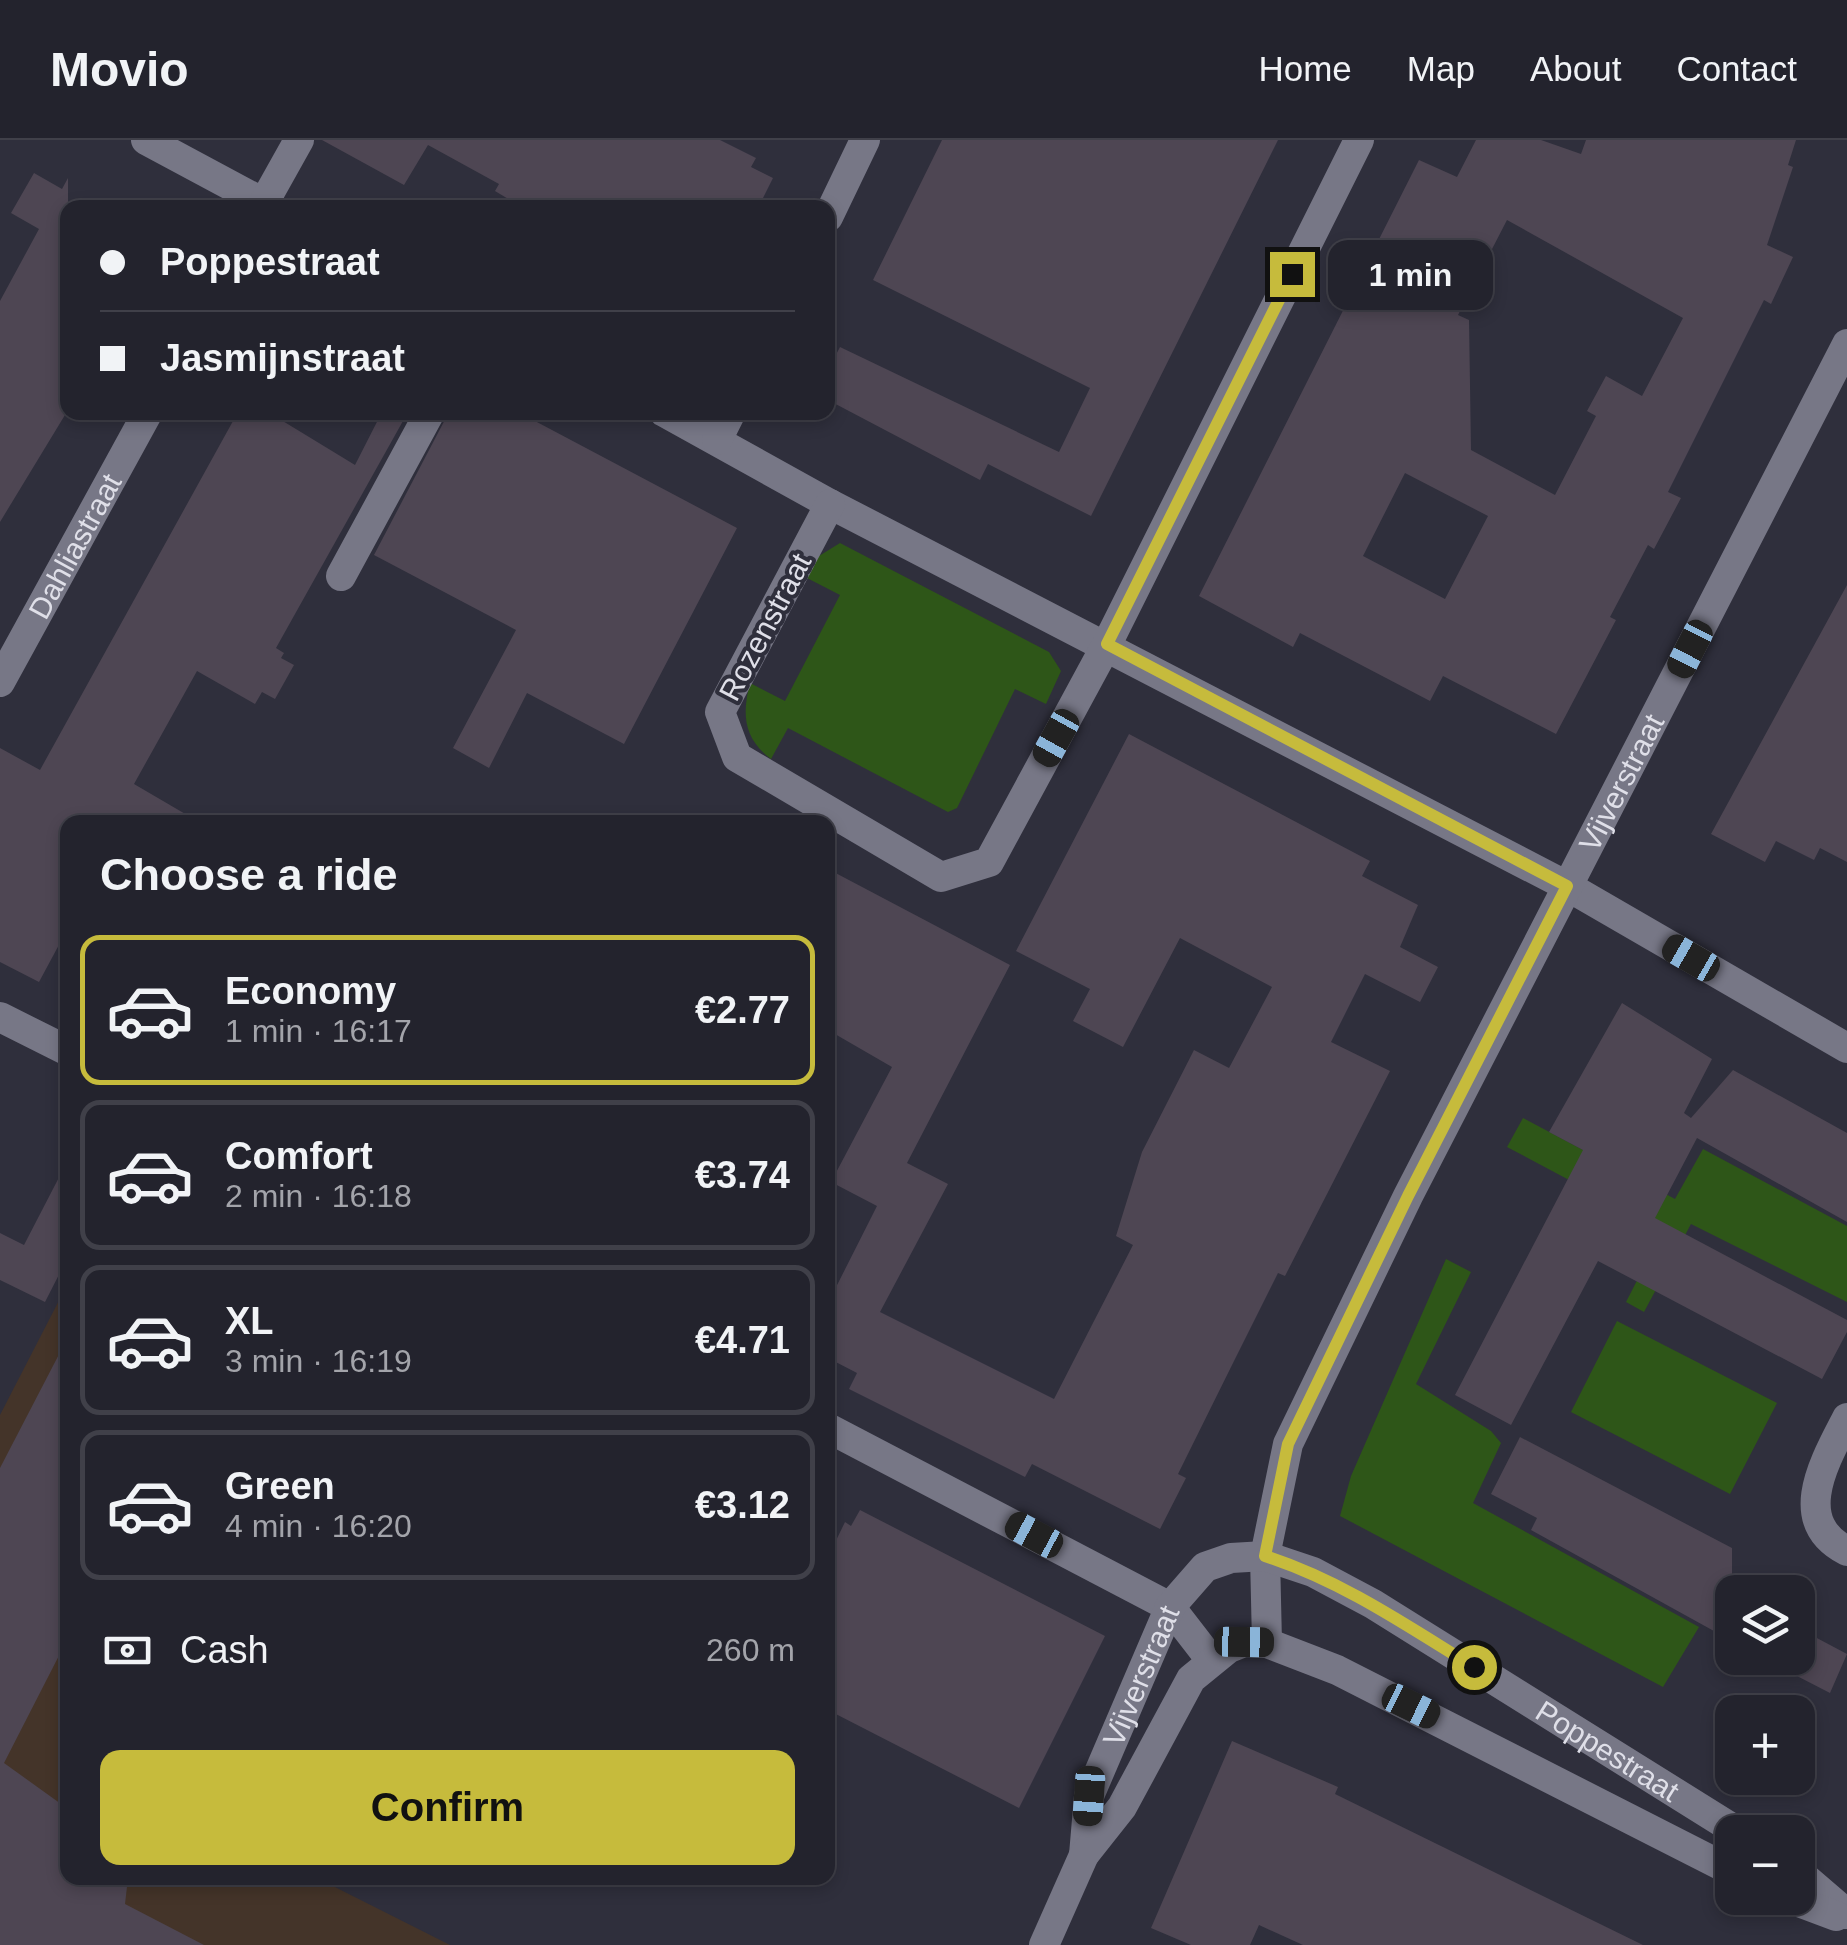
<!DOCTYPE html>
<html lang="en">
<head>
<meta charset="utf-8">
<style>
  body { margin:0; font-family:Arial,sans-serif; background:#2f2f39; color:#f1f3f6; height:100vh; display:flex; flex-direction:column; font-size:38px; white-space:nowrap }
  * { box-sizing:border-box; margin:0 }
  p { font-size:32px; color:#a3a4aa }
  .icon { flex:none; width:55px; height:55px; fill:none; stroke:currentColor; stroke-width:2; stroke-linecap:round; stroke-linejoin:round }
  .map { position:relative; flex:1; overflow:hidden }
  .sheet { position:absolute; left:60px; top:675px; width:775px; height:1070px; display:flex; flex-direction:column; background:#23232d; border-radius:20px; box-shadow:0 5px 15px #0003,0 0 0 2px #404049 }
  .sheet>* { flex:none }
  .banner { position:absolute; left:60px; top:60px; width:775px; height:220px; border-radius:20px; box-shadow:0 5px 15px #0003,0 0 0 2px #404049; display:grid; align-content:center; height:220px; padding:0 40px; background:#23232d }
  .controls { position:absolute; left:1715px; top:1435px; display:grid; gap:20px }
  .controls a { display:grid; place-items:center; width:100px; height:100px; border-radius:20px; background:#23232d; box-shadow:0 5px 15px #0003,0 0 0 2px #404049; font-size:50px }
  .end { position:absolute; width:45px; height:45px; margin:-22px; border:12px solid #c6bb3c; background:#111; box-shadow:0 0 0 5px #111 }
  .from { border-radius:50% }
  .bubble { position:absolute; height:70px; border-radius:20px; background:#23232d; box-shadow:0 5px 15px #0003,0 0 0 2px #404049; font-size:32px; font-weight:800; line-height:70px; text-align:center }
  .car { position:absolute; width:30px; height:60px; margin:-30px -15px; border-radius:12px; box-shadow:0 0 8px 2px #0007; background:linear-gradient(#222 24%,#8ab4d8 0 40%,#222 0 76%,#8ab4d8 0 86%,#222 0) }
  .banner b { display:flex; align-items:center; gap:35px; height:95px; font-size:38px }
  .banner b+b { border-top:2px solid #404049 }
  .banner i { width:25px; height:25px; background:#f1f3f6 }
  ul { padding:0; list-style:none }
  li { display:flex; align-items:center; gap:30px; height:150px; margin:0 20px 15px; padding:0 20px; border:5px solid #404049; border-radius:20px }
  li div { flex:1 }
  li b { display:block; font-size:38px }
  li em { font-style:normal; font-weight:800 }
  li.selected { border-color:#c6bb3c }
  li>.icon { width:90px; height:90px; stroke-width:1.5 }
  h2 { padding:0 40px; font-size:45px; line-height:120px }
  .pay { display:flex; align-items:center; gap:25px; height:110px; padding:0 40px; font-size:38px }
  .pay p { margin-inline-start:auto }
  .primary-button { display:flex; gap:20px; margin-top:auto; padding:20px 40px }
  .primary-button a { flex:1; height:115px; border-radius:20px; background:#c6bb3c; color:#111; font-size:40px; font-weight:800; line-height:115px; text-align:center }
  header { display:flex; align-items:center; gap:60px; box-sizing:border-box; height:140px; padding:0 50px; background:#23232d; border-bottom:2px solid #404049 }
  header strong { font-size:48px }
  nav { display:flex; gap:55px; margin-inline-start:auto; font-size:35px }
  .map>svg:first-child { display:block }
</style>
</head>
<body>
<header>
<strong>Movio</strong>
<nav><a>Home</a><a>Map</a><a>About</a><a>Contact</a></nav>
</header>
<div class="map">
<svg width="1847" height="1805" viewBox="0 0 1847 1805">
  <rect width="100%" height="100%" fill="#2f2f3c"/>
  <path fill="#443429" d="M67,1145L68,1738H317L450,1805H0V1275Z"/>
  <g fill="#2e5618">
    <path d="M840,403L1049,512L1061,531L1046,564L1015,549L957,668L948,672L788,588L771,619C743,598 742,574 750,543L785,561L840,455L805,437L819,416Z"/>
    <path d="M1523,978L1675,1059L1703,1009L1847,1086V1162L1691,1084L1644,1172L1626,1162L1663,1090L1507,1007Z"/>
    <path d="M1446,1119L1471,1132L1416,1244L1491,1291L1501,1303L1473,1363L1699,1487L1663,1547L1340,1376L1351,1336Z"/>
    <path d="M1617,1181L1777,1263L1730,1354L1571,1272Z"/>
  </g>
  <g fill="#4e4653" fill-rule="evenodd">
    <path d="M322,0H720L756,18L751,27L773,38L758,68H523L495,51L499,44L428,5L404,45Z"/>
    <path d="M942,0H1278L1091,376L988,324L980,340L828,260V230L840,207L1059,312L1090,248L873,140Z"/>
    <path d="M1476,0H1541L1581,14L1586,0H1796L1788,25L1793,27L1767,105L1793,117L1771,164L1764,160L1668,352L1681,358L1654,409L1648,405L1610,477L1616,480L1556,594L1443,536L1430,561L1300,493L1293,507L1199,456L1419,20L1457,37ZM1507,80L1683,178L1642,256L1606,236L1587,271L1596,276L1555,355L1471,310L1469,180L1458,175ZM1405,333L1488,376L1445,459L1363,416Z"/>
    <path d="M34,33L62,49L68,38V270L0,382V161L39,89L11,73Z"/>
    <path d="M238,272H268L355,325L382,272H408L276,508L284,513L281,518L294,525L275,559L262,552L255,564L197,531L134,644L199,682H68V788L39,842L0,822V608L40,630Z"/>
    <path d="M449,272H518L737,388L624,604L527,553L489,628L453,608L516,490L374,415Z"/>
    <path d="M1847,445V722L1820,708L1814,720L1776,701L1765,722L1711,694Z"/>
    <path d="M1129,594L1370,721L1362,736L1418,765L1400,807L1438,827L1420,862L1365,834L1331,902L1390,931L1285,1136L1278,1133L1234,1221L1178,1334L1186,1338L1160,1389L1032,1324L1025,1337L849,1249L857,1233L828,1218V1163L877,1066L831,1042L892,927L828,890V729L1010,825L907,1023L948,1044L880,1172L1054,1259L1133,1105L1116,1096L1142,1012L1194,910L1229,928L1272,847L1180,798L1123,907L1073,881L1090,849L1016,811Z"/>
    <path d="M1622,863L1712,919L1684,973L1691,978L1733,930L1847,993V1082L1697,998L1655,1078L1847,1180V1192L1822,1239L1598,1121L1511,1285L1455,1255L1583,1010L1549,992Z"/>
    <path d="M68,1020V1117L45,1162L0,1140V1093L24,1105Z"/>
    <path d="M68,1197V1498L4,1623L68,1669V1738H128L125,1764L204,1805H0V1328Z"/>
    <path d="M1520,1297L1732,1408V1501L1531,1390L1537,1378L1491,1354Z"/>
    <path d="M860,1370L1105,1496L1019,1668L828,1570V1417L845,1382L851,1386Z"/>
    <path d="M1798,1488L1847,1514L1830,1553L1762,1518H1798Z"/>
    <path d="M1232,1601L1338,1647L1335,1654L1643,1805H1303L1259,1785L1250,1805H1191L1151,1788Z"/>
  </g>
  <g fill="none" stroke-linecap="round" stroke-linejoin="round">
    <g stroke="#777786" stroke-width="30">
      <path d="M146,0L273,68"/>
      <path d="M261,68L299,0"/>
      <path d="M828,77L865,0"/>
      <path d="M664,272L830,364L1567,746L1847,908"/>
      <path d="M717,300L731,272"/>
      <path d="M830,364L720,572L737,617L941,737L989,722L1107,504L1359,0"/>
      <path d="M341,436L430,272"/>
      <path id="s1" d="M0,542L148,272"/>
      <path d="M0,877L68,911"/>
      <path d="M1847,1278C1825,1321 1789,1381 1847,1411"/>
      <path d="M828,1288L1170,1467L1211,1520"/>
      <path id="s2" d="M1267,1503L1265,1416L1288,1304L1408,1056L1847,204"/>
      <path id="s3" d="M1084,1715L1089,1656L1170,1467L1205,1427L1231,1418L1265,1416L1313,1432L1373,1464L1738,1692"/>
      <path d="M1798,1732L1847,1774"/>
      <path d="M1788,1758L1836,1776"/>
      <path d="M1044,1805L1084,1715L1122,1667L1191,1539L1229,1508L1244,1502L1267,1503L1337,1530L1732,1731"/>
    </g>
  </g>
  <g fill="none" stroke-linecap="round" stroke-linejoin="round">
    <path stroke="#c6bb3c" stroke-width="12" d="M1292,134L1107,504L1567,746L1408,1056L1288,1304L1265,1416C1342,1441 1406,1485 1474,1527"/>
  </g>
  <g text-anchor="middle" dominant-baseline="central" stroke-width="8" stroke-linejoin="round" paint-order="stroke">
    <g font-size="30" fill="#dfdfe8" stroke="#2f2f3c">
      <text stroke="none"><textPath href="#s1" startOffset="155">Dahliastraat</textPath></text>
      <text transform="translate(765 487) rotate(-62)">Rozenstraat</text>
      <text stroke="none"><textPath href="#s2" startOffset="942">Vijverstraat</textPath></text>
      <text stroke="none"><textPath href="#s3" startOffset="190">Vijverstraat</textPath></text>
      <text stroke="none"><textPath href="#s3" startOffset="775">Poppestraat</textPath></text>
    </g>
  </g>
</svg>
<div class="controls">
<a><svg class="icon" aria-label="layers" viewBox="0 0 24 24"><path d="M12 4l9 5-9 5-9-5zM3 14l9 5 9-5"/></svg></a>
<a>+</a>
<a>−</a>
</div>
<i class="end from" style="left:1474px;top:1527px"></i>
<i class="end" style="left:1292px;top:134px"></i>
<div class="bubble" style="left:1328px;top:100px;width:165px">1 min</div>
<i class="car" style="left:1690px;top:509px;rotate:207deg"></i>
<i class="car" style="left:1056px;top:598px;rotate:209deg"></i>
<i class="car" style="left:1691px;top:818px;rotate:300deg"></i>
<i class="car" style="left:1034px;top:1395px;rotate:298deg"></i>
<i class="car" style="left:1244px;top:1502px;rotate:91deg"></i>
<i class="car" style="left:1411px;top:1566px;rotate:116deg"></i>
<i class="car" style="left:1089px;top:1656px;rotate:184deg"></i>
<div class="banner">
<b><i class="from"></i>Poppestraat</b>
<b><i></i>Jasmijnstraat</b>
</div>
<section class="sheet">
<h2>Choose a ride</h2>
<ul>
<li class="selected"><svg class="icon" aria-label="car" viewBox="0 0 24 24"><path d="M5 17H2v-5l4-1 3-4h7l3 4 3 1v5h-3M9 17h6M6 11h13"/><circle cx="7" cy="17" r="2"/><circle cx="17" cy="17" r="2"/></svg><div><b>Economy</b><p>1 min · 16:17</p></div><em>€2.77</em></li>
<li><svg class="icon" aria-label="car" viewBox="0 0 24 24"><path d="M5 17H2v-5l4-1 3-4h7l3 4 3 1v5h-3M9 17h6M6 11h13"/><circle cx="7" cy="17" r="2"/><circle cx="17" cy="17" r="2"/></svg><div><b>Comfort</b><p>2 min · 16:18</p></div><em>€3.74</em></li>
<li><svg class="icon" aria-label="car" viewBox="0 0 24 24"><path d="M5 17H2v-5l4-1 3-4h7l3 4 3 1v5h-3M9 17h6M6 11h13"/><circle cx="7" cy="17" r="2"/><circle cx="17" cy="17" r="2"/></svg><div><b>XL</b><p>3 min · 16:19</p></div><em>€4.71</em></li>
<li><svg class="icon" aria-label="car" viewBox="0 0 24 24"><path d="M5 17H2v-5l4-1 3-4h7l3 4 3 1v5h-3M9 17h6M6 11h13"/><circle cx="7" cy="17" r="2"/><circle cx="17" cy="17" r="2"/></svg><div><b>Green</b><p>4 min · 16:20</p></div><em>€3.12</em></li>
</ul>
<div class="pay"><svg class="icon" aria-label="cash" viewBox="0 0 24 24"><path d="M3 7h18v10H3z"/><circle cx="12" cy="12" r="2"/></svg>Cash<p>260 m</p></div>
<div class="primary-button"><a>Confirm</a></div>
</section>
</div>
</body>
</html>
